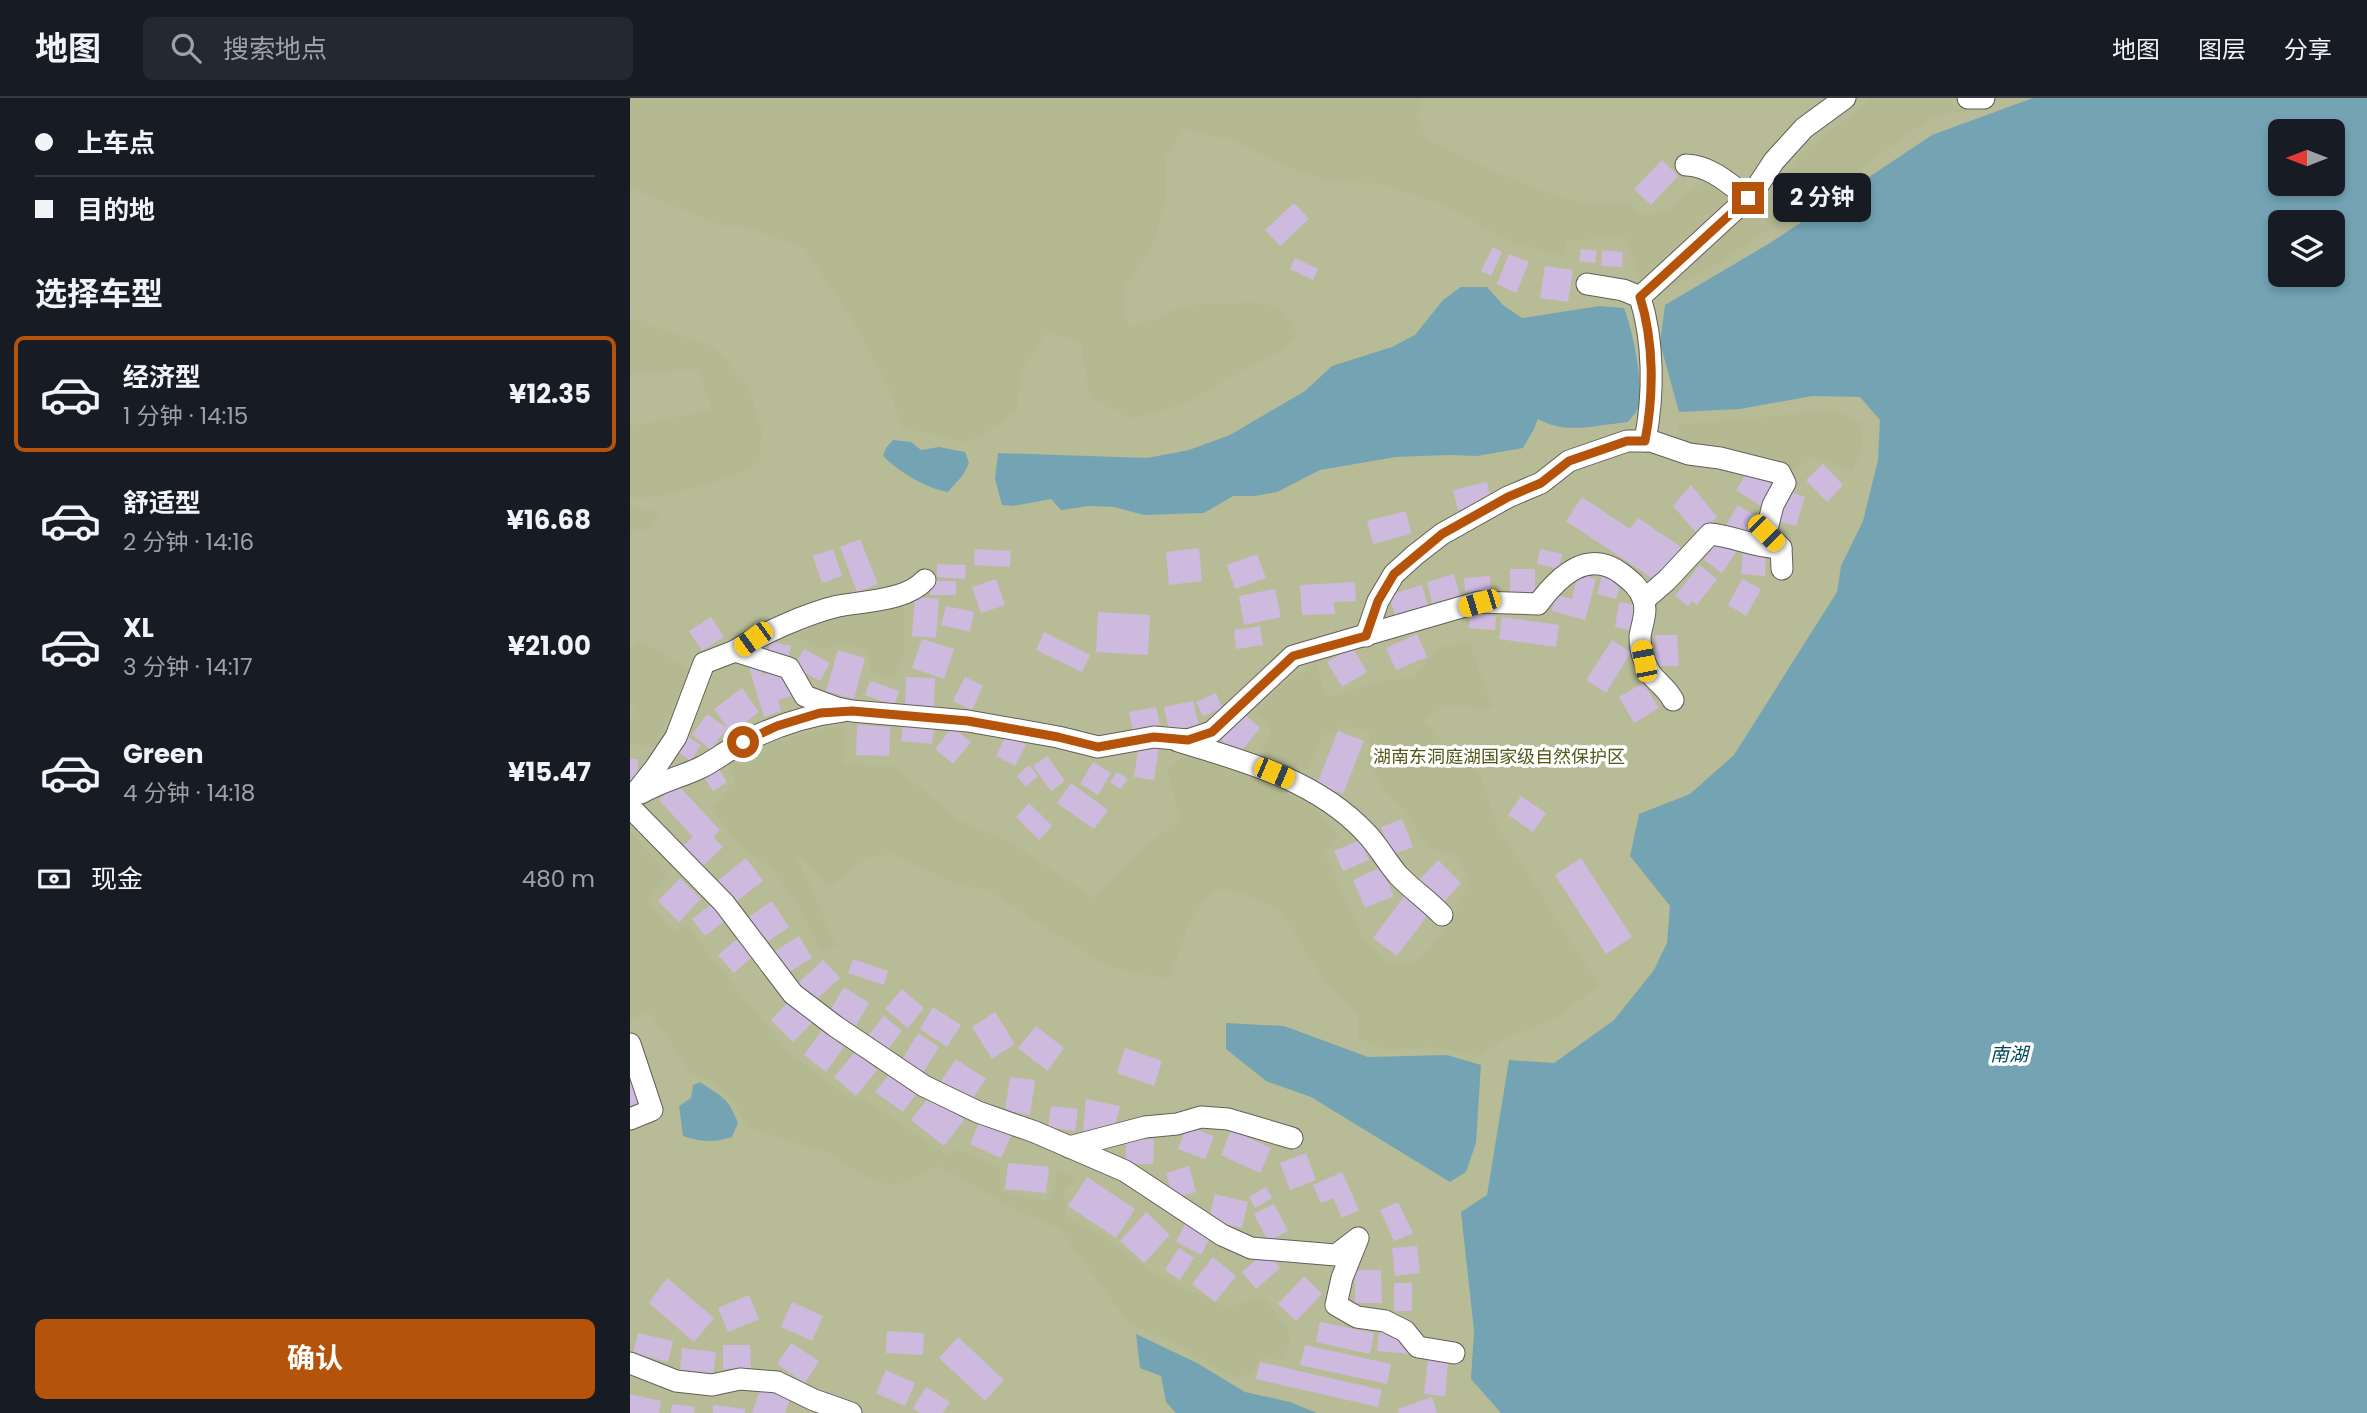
<!DOCTYPE html>
<html lang="zh">
<head>
<meta charset="utf-8">
<style>
  body { margin:0; font-family:Poppins,"Noto Sans SC",sans-serif; background:#242831; color:#f1f3f6; height:100vh; display:flex; flex-direction:column; font-size:26px; white-space:nowrap }
  * { box-sizing:border-box; margin:0 }
  p { font-size:23px; color:#9ea1a6 }
  .icon { flex:none; width:38px; height:38px; fill:none; stroke:currentColor; stroke-width:2; stroke-linecap:round; stroke-linejoin:round }
  .map { position:relative; flex:1; overflow:hidden }
  .details { display:flex; flex-direction:column; background:#171b24; width:630px }
  .details>* { flex:none }
  .hud { display:grid; align-content:center; height:154px; padding:0 35px; background:#171b24 }
  .needle { width:46px; rotate:270deg }
  .fabs { position:absolute; left:1638px; top:21px; display:grid; gap:14px }
  .fabs a { display:grid; place-items:center; width:77px; height:77px; border-radius:10px; background:#171b24; box-shadow:0 4px 10px #0003; font-size:35px }
  .end { position:absolute; width:32px; height:32px; margin:-16px; border:9px solid #b45309; background:#fff; box-shadow:0 0 0 4px #fff }
  .from { border-radius:50% }
  .bubble { position:absolute; height:49px; border-radius:10px; background:#171b24; box-shadow:0 4px 10px #0003; font-size:23px; font-weight:700; line-height:49px; text-align:center }
  .car { position:absolute; width:21px; height:42px; margin:-21px -10px; border-radius:9px; box-shadow:0 0 5px 2px #0007; background:linear-gradient(#f5c518 24%,#345 0 40%,#f5c518 0 76%,#345 0 86%,#f5c518 0) }
  .hud b { display:flex; align-items:center; gap:24px; height:66px; font-size:26px }
  .hud b+b { border-top:2px solid #363941 }
  .hud i { width:18px; height:18px; background:#f1f3f6 }
  ul { padding:0; list-style:none }
  li { display:flex; align-items:center; gap:21px; height:116px; margin:0 14px 10px; padding:0 21px; border:4px solid transparent; border-radius:10px }
  li div { flex:1 }
  li b { display:block; font-size:26px }
  li em { font-style:normal; font-weight:700 }
  li.active { border-color:#b45309 }
  li>.icon { width:63px; height:63px; stroke-width:1.5 }
  h2 { padding:0 35px; font-size:32px; line-height:84px }
  .pay { display:flex; align-items:center; gap:18px; height:77px; padding:0 35px; font-size:26px }
  .pay p { margin-inline-start:auto }
  .cta { display:flex; gap:14px; margin-top:auto; padding:14px 35px }
  .cta a { flex:1; height:80px; border-radius:10px; background:#b45309; color:#fff; font-size:28px; font-weight:700; line-height:80px; text-align:center }
  header { display:flex; align-items:center; gap:42px; box-sizing:border-box; height:98px; padding:0 35px; background:#171b24; border-bottom:2px solid #363941 }
  header strong { font-size:33px }
  nav { display:flex; gap:38px; margin-inline-start:auto; font-size:24px }
  .search { width:490px; height:63px; background:#242831; display:flex; align-items:center; gap:18px; box-sizing:border-box; padding:0 24px; border-radius:10px; color:#9ea1a6; font-size:26px }
  main { display:flex; flex:1; min-height:0 }
  .map>svg:first-child { display:block }
</style>
</head>
<body>
<header>
<strong>地图</strong>
<div class="search"><svg class="icon" aria-label="search" viewBox="0 0 24 24"><circle cx="10" cy="10" r="6"/><path d="M15 15l6 6"/></svg>搜索地点</div>
<nav><a>地图</a><a>图层</a><a>分享</a></nav>
</header>
<main>
<section class="details">
<div class="hud">
<b><i class="from"></i>上车点</b>
<b><i></i>目的地</b>
</div>
<h2>选择车型</h2>
<ul>
<li class="active"><svg class="icon" aria-label="car" viewBox="0 0 24 24"><path d="M5 17H2v-5l4-1 3-4h7l3 4 3 1v5h-3M9 17h6M6 11h13"/><circle cx="7" cy="17" r="2"/><circle cx="17" cy="17" r="2"/></svg><div><b>经济型</b><p>1 分钟 · 14:15</p></div><em>¥12.35</em></li>
<li><svg class="icon" aria-label="car" viewBox="0 0 24 24"><path d="M5 17H2v-5l4-1 3-4h7l3 4 3 1v5h-3M9 17h6M6 11h13"/><circle cx="7" cy="17" r="2"/><circle cx="17" cy="17" r="2"/></svg><div><b>舒适型</b><p>2 分钟 · 14:16</p></div><em>¥16.68</em></li>
<li><svg class="icon" aria-label="car" viewBox="0 0 24 24"><path d="M5 17H2v-5l4-1 3-4h7l3 4 3 1v5h-3M9 17h6M6 11h13"/><circle cx="7" cy="17" r="2"/><circle cx="17" cy="17" r="2"/></svg><div><b>XL</b><p>3 分钟 · 14:17</p></div><em>¥21.00</em></li>
<li><svg class="icon" aria-label="car" viewBox="0 0 24 24"><path d="M5 17H2v-5l4-1 3-4h7l3 4 3 1v5h-3M9 17h6M6 11h13"/><circle cx="7" cy="17" r="2"/><circle cx="17" cy="17" r="2"/></svg><div><b>Green</b><p>4 分钟 · 14:18</p></div><em>¥15.47</em></li>
</ul>
<div class="pay"><svg class="icon" aria-label="cash" viewBox="0 0 24 24"><path d="M3 7h18v10H3z"/><circle cx="12" cy="12" r="2"/></svg>现金<p>480 m</p></div>
<div class="cta"><a>确认</a></div>
</section>
<div class="map">
<svg width="1737" height="1315" viewBox="0 0 1737 1315">
  <rect width="100%" height="100%" fill="#e8e3de"/>
  <path fill="#b7bc96" fill-rule="evenodd" d="M0,0H1737V1315H0ZM1650,33H1703V86H1650ZM1650,124H1703V177H1650Z"/>
  <g fill="#b4b991">
    <path d="M0,0H790C789,14 786,30 798,40C818,56 931,103 956,105C970,107 985,106 999,106L1012,117L1036,113L1063,91L1077,83L1097,101L1010,181L995,138L937,143L932,158L882,144L810,106L752,86L694,82L646,65L604,42L553,32L535,59V106L521,152L494,188L493,215L499,228L527,221L548,209L575,206L628,204L652,212L667,234L655,251L590,285L559,304L501,321L460,299L450,243L415,235L391,276L387,313L365,329L336,345L271,329L261,294L221,219L174,150L119,130L89,127L0,90Z"/>
    <path d="M1242,0H1317L1332,13L1301,20L1234,68L1080,171L1033,192L1083,146L1137,102L1173,54Z"/>
    <path d="M8,220L32,232L84,249L117,286L132,333L129,366C85,385 49,398 0,401V328L82,312L67,271L0,276V224Z"/>
    <path d="M1201,311L1230,324L1233,348L1222,373L1183,359L1165,372L1097,352L1044,342L1049,326L1135,319Z"/>
    <path d="M0,409L29,414L20,431L0,434Z"/>
    <path d="M274,506V557L263,579L242,575L236,552L208,545L195,552L164,538L205,518L233,517Z"/>
    <path d="M9,541L44,563L59,575L23,649L0,646V626L6,610L0,605V552Z"/>
    <path d="M839,545L863,610L812,608L793,623L831,664L851,678L867,728L970,888L926,920L876,941L850,958L801,949L757,952L728,940V916L698,889L650,812L615,796L584,790L560,823L539,882L474,867L356,791L325,786L263,756L239,759L199,789L165,755L207,848L191,852L169,809L142,772L108,745L80,710L105,683L98,666C134,644 173,635 214,627L213,666L264,668L330,723L386,747L464,800L504,757L549,721L537,671L555,658L594,668L637,685L682,708L709,736L695,756L734,841L761,866L784,867C809,842 825,817 839,784L825,757L799,751L773,711L754,693L739,667V632L711,628L692,639L678,672L630,653L641,633L626,614L650,587L686,566L695,599L754,583L784,579L809,549Z"/>
    <path d="M0,733L37,775L18,804L43,834L56,825L89,869L159,954L223,1003L234,1001L319,1058L328,1051L369,1068L371,1094L420,1103L428,1070L446,1080L434,1092L437,1118L469,1136L526,1177L595,1209L635,1200L657,1230L660,1245L651,1262L632,1259L621,1275L606,1281L549,1247L498,1225L429,1131L381,1109L309,1068L265,1088L235,1079L198,1055L117,1029L103,1002L80,983L59,974L38,940L16,911L0,924Z"/>
  </g>
  <g fill="#74a4b4" fill-rule="evenodd">
    <path d="M1403,0H1737V1315H871L841,1281L844,1233L831,1114L857,1097L879,962L924,965L984,922L1024,872L1037,845L1040,808L1000,758L1009,716L1060,696L1104,657L1207,494L1211,468L1233,423L1248,362L1250,322L1230,299L1182,298L1110,311L1049,314L1030,245L1035,207L1140,145L1302,37ZM1650,33H1703V86H1650ZM1650,124H1703V177H1650Z"/>
    <path d="M831,189H857L873,207L892,220L970,208L994,210C1002,229 1015,290 1008,310C1007,314 1001,320 998,324C967,327 936,337 908,321L904,331L893,350L847,358L819,357L766,359L690,372L647,394L625,398H603L574,415L514,417L484,409L459,408L431,412L421,401L383,408L372,407L365,381L368,355L517,360L559,352L600,337L675,293L702,268L762,249L785,237L813,202Z"/>
    <path d="M263,342L281,344L291,352L309,349L335,354L339,365L333,377L318,394C297,391 268,373 253,358L256,350Z"/>
    <path d="M596,925L654,928L738,959L817,957L851,967L846,1045L836,1074L820,1084L681,999L636,983L596,951Z"/>
    <path d="M70,984C92,999 98,999 108,1025L102,1039C84,1045 71,1044 53,1038L49,1008L61,1000L63,987Z"/>
    <path d="M506,1236L567,1265L615,1294L660,1304L687,1315H546L536,1304L531,1278L510,1270Z"/>
  </g>
  <g fill="#cebadf">
    <path d="M1032,62L1048,78L1021,107L1004,91Z"/>
    <path d="M664,105L679,121L650,148L635,132Z"/>
    <path d="M863,149L872,154L861,178L851,173Z"/>
    <path d="M951,151L967,153L965,165L949,163Z"/>
    <path d="M972,152L993,154L992,169L971,168Z"/>
    <path d="M879,156L899,164L886,195L867,186Z"/>
    <path d="M665,160L688,171L683,182L660,171Z"/>
    <path d="M915,168L943,172L938,204L910,200Z"/>
    <path d="M1193,366L1213,387L1197,404L1176,382Z"/>
    <path d="M1119,371L1144,388L1131,408L1106,392Z"/>
    <path d="M857,384L861,404L828,412L823,392Z"/>
    <path d="M1061,387L1087,419L1069,438L1043,408Z"/>
    <path d="M1157,393L1175,399L1166,428L1148,423Z"/>
    <path d="M952,399L1000,431L1008,420L1051,449L1028,484L936,423Z"/>
    <path d="M1108,407L1130,421L1119,441L1096,427Z"/>
    <path d="M776,413L781,436L743,446L737,423Z"/>
    <path d="M230,441L248,486L227,494L210,449Z"/>
    <path d="M1089,441L1107,453L1092,475L1074,462Z"/>
    <path d="M569,450L572,483L539,487L536,454Z"/>
    <path d="M203,451L212,478L192,485L183,458Z"/>
    <path d="M345,451L381,453L380,469L344,467Z"/>
    <path d="M910,451L932,456L929,471L907,466Z"/>
    <path d="M1113,455L1136,457L1135,478L1111,476Z"/>
    <path d="M627,456L636,480L605,491L597,467Z"/>
    <path d="M307,466L336,467L335,481L307,479Z"/>
    <path d="M1070,467L1087,481L1067,507L1062,503L1058,508L1045,498Z"/>
    <rect x="880" y="471" width="25" height="28"/>
    <path d="M824,476L830,498L802,505L797,484Z"/>
    <path d="M948,476L966,481L955,522L922,513L926,497L942,501Z"/>
    <path d="M860,478L861,492L835,494L834,480Z"/>
    <path d="M972,478L991,483L986,501L967,496Z"/>
    <path d="M366,481L375,507L351,515L342,489Z"/>
    <path d="M1112,481L1131,491L1116,518L1098,507Z"/>
    <rect x="300" y="483" width="26" height="14"/>
    <path d="M725,484L726,503L704,504L705,516L672,517L670,487Z"/>
    <path d="M792,487L798,508L765,517L759,497Z"/>
    <path d="M645,491L651,519L614,527L609,498Z"/>
    <path d="M285,499L309,501L306,540L282,538Z"/>
    <path d="M989,504L1008,507L1004,533L985,529Z"/>
    <path d="M316,508L344,514L340,534L311,527Z"/>
    <path d="M468,514L520,517L518,557L466,554Z"/>
    <path d="M840,516L866,518L865,532L839,530Z"/>
    <path d="M81,519L94,539L72,553L59,533Z"/>
    <path d="M872,519L929,527L926,549L869,541Z"/>
    <path d="M630,528L633,547L606,551L604,532Z"/>
    <path d="M414,534L460,557L452,574L406,552Z"/>
    <path d="M787,536L797,559L766,572L756,550Z"/>
    <path d="M1025,537H1047L1049,568H1026Z"/>
    <path d="M292,541L324,551L314,581L282,570Z"/>
    <path d="M982,542L1001,554L976,595L956,582Z"/>
    <path d="M140,543L161,548L158,562L137,558Z"/>
    <path d="M722,549L737,574L712,589L697,564Z"/>
    <path d="M174,551L200,565L190,583L164,569Z"/>
    <path d="M208,552L235,560L224,601L196,593Z"/>
    <path d="M129,565L133,577L156,569L165,597L148,602L151,613L134,619L119,569Z"/>
    <path d="M276,579L305,580L304,610L275,609Z"/>
    <path d="M335,579L353,588L342,612L323,603Z"/>
    <path d="M240,583L269,593L264,607L235,597Z"/>
    <path d="M1013,585L1029,610L1004,625L989,599Z"/>
    <path d="M112,590L129,614L101,635L84,611Z"/>
    <path d="M586,595L592,610L573,618L566,604Z"/>
    <path d="M563,603L569,627L539,633L534,609Z"/>
    <path d="M526,609L530,627L503,633L499,614Z"/>
    <path d="M613,615L630,630L608,657L591,642Z"/>
    <path d="M77,616L97,630L81,652L62,637Z"/>
    <path d="M227,627L260,629L259,658L226,657Z"/>
    <path d="M273,627L304,631L302,646L271,643Z"/>
    <path d="M322,629L341,644L323,666L305,651Z"/>
    <path d="M708,633L734,643L713,696L687,686Z"/>
    <path d="M376,637L396,647L385,668L366,658Z"/>
    <path d="M58,639L71,647L61,663L48,654Z"/>
    <path d="M509,646L529,649L524,682L504,679Z"/>
    <path d="M417,658L435,683L421,693L403,668Z"/>
    <path d="M0,661H8L7,682H0Z"/>
    <path d="M463,664L481,675L468,697L450,686Z"/>
    <path d="M399,667L408,678L396,689L387,678Z"/>
    <path d="M88,670L97,684L83,693L74,679Z"/>
    <path d="M487,674L498,681L490,691L480,684Z"/>
    <path d="M46,685L90,732L83,739L93,749L71,770L52,749L63,739L29,702Z"/>
    <path d="M441,685L478,712L464,731L427,705Z"/>
    <path d="M891,698L916,715L903,734L878,717Z"/>
    <path d="M399,705L422,728L409,742L386,719Z"/>
    <path d="M772,721L783,749L762,757L751,729Z"/>
    <path d="M730,742L739,762L713,773L704,753Z"/>
    <path d="M116,760L133,783L103,806L86,784Z"/>
    <path d="M951,760L1002,839L976,856L925,777Z"/>
    <path d="M808,762L831,785L814,804L790,781Z"/>
    <path d="M751,769L764,798L735,810L723,782Z"/>
    <path d="M50,780L71,801L49,824L28,803Z"/>
    <path d="M776,796L800,814L767,858L743,840Z"/>
    <path d="M142,803L159,829L134,846L117,820Z"/>
    <path d="M83,805L96,822L75,838L62,821Z"/>
    <path d="M169,838L182,860L154,877L141,855Z"/>
    <path d="M107,841L122,859L104,875L88,857Z"/>
    <path d="M223,861L258,873L254,887L218,875Z"/>
    <path d="M193,862L210,880L182,905L166,887Z"/>
    <path d="M214,889L239,905L223,933L197,918Z"/>
    <path d="M272,891L294,910L278,930L255,911Z"/>
    <path d="M160,902L183,924L163,944L141,922Z"/>
    <path d="M303,909L331,927L317,949L290,931Z"/>
    <path d="M365,914L385,946L362,961L342,929Z"/>
    <path d="M254,918L272,933L256,954L237,939Z"/>
    <path d="M406,928L434,950L417,973L388,950Z"/>
    <path d="M192,932L214,949L196,974L174,957Z"/>
    <path d="M288,935L309,949L293,975L272,962Z"/>
    <path d="M495,950L532,963L524,988L487,975Z"/>
    <path d="M225,954L247,972L226,998L204,979Z"/>
    <path d="M326,961L356,981L341,1003L311,983Z"/>
    <path d="M0,962L14,1010L0,1015Z"/>
    <path d="M260,975L287,995L273,1014L245,994Z"/>
    <path d="M380,979L405,982L400,1017L375,1013Z"/>
    <path d="M301,996L334,1022L314,1048L281,1022Z"/>
    <path d="M456,1001L490,1008L483,1035L453,1033Z"/>
    <path d="M421,1008L448,1011L445,1033L418,1029Z"/>
    <path d="M350,1023L381,1038L371,1060L340,1046Z"/>
    <path d="M557,1028L584,1038L575,1061L548,1051Z"/>
    <path d="M601,1032L641,1050L630,1075L591,1057Z"/>
    <path d="M496,1041H524L523,1066H496Z"/>
    <path d="M676,1055L686,1082L660,1092L650,1065Z"/>
    <path d="M378,1065L419,1069L416,1095L375,1091Z"/>
    <path d="M559,1068L566,1094L543,1100L536,1075Z"/>
    <path d="M712,1074L729,1112L712,1120L703,1100L691,1105L683,1087Z"/>
    <path d="M457,1079L505,1111L486,1140L438,1108Z"/>
    <path d="M636,1089L642,1100L625,1110L619,1099Z"/>
    <path d="M585,1096L618,1104L612,1130L579,1122Z"/>
    <path d="M768,1104L783,1135L764,1143L750,1112Z"/>
    <path d="M644,1106L658,1133L638,1143L624,1116Z"/>
    <path d="M516,1114L540,1137L514,1165L490,1143Z"/>
    <path d="M556,1124L581,1137L571,1157L546,1144Z"/>
    <path d="M787,1148L790,1175L765,1178L762,1150Z"/>
    <path d="M549,1150L564,1160L550,1182L535,1172Z"/>
    <path d="M636,1153L650,1170L626,1191L612,1174Z"/>
    <path d="M583,1159L606,1178L585,1204L562,1186Z"/>
    <path d="M725,1172H751L752,1205H725Z"/>
    <path d="M674,1178L692,1196L666,1223L648,1206Z"/>
    <path d="M37,1180L84,1220L64,1244L19,1205Z"/>
    <rect x="764" y="1185" width="18" height="28"/>
    <path d="M119,1197L129,1221L98,1234L88,1210Z"/>
    <path d="M162,1204L193,1218L182,1243L151,1229Z"/>
    <path d="M690,1224L744,1235L740,1256L686,1244Z"/>
    <path d="M257,1233L294,1235L293,1257L256,1255Z"/>
    <path d="M749,1234L768,1235L780,1256L747,1253Z"/>
    <path d="M8,1235L43,1243L38,1264L3,1255Z"/>
    <path d="M328,1239L374,1282L355,1303L309,1260Z"/>
    <path d="M161,1245L189,1263L175,1285L147,1266Z"/>
    <path d="M93,1247H120L121,1270L93,1271Z"/>
    <path d="M675,1247L761,1266L757,1286L670,1267Z"/>
    <path d="M52,1250L86,1254L83,1277L50,1273Z"/>
    <path d="M798,1261L818,1264L815,1298L794,1296Z"/>
    <path d="M630,1264L752,1292L748,1309L626,1281Z"/>
    <path d="M256,1272L285,1285L275,1308L246,1295Z"/>
    <path d="M296,1289L320,1304L313,1315H290L283,1310Z"/>
    <path d="M131,1290L160,1301L155,1315H122Z"/>
    <path d="M0,1296L31,1303L29,1315H0Z"/>
    <path d="M802,1299L807,1315H769L768,1311Z"/>
    <path d="M42,1306L65,1309L64,1315H41Z"/>
    <path d="M83,1307L115,1311V1315H83Z"/>
  </g>
  <g fill="none" stroke-linecap="round" stroke-linejoin="round">
    <g stroke="#625e5a" stroke-width="23">
      <g id="minor">
        <path d="M1338,0H1354"/>
        <path d="M1056,67C1079,67 1100,86 1118,100"/>
        <path d="M957,186L993,192L1010,199C1024,244 1024,296 1015,343"/>
        <path d="M1010,199L1123,95L1144,63L1174,30L1215,0"/>
        <path d="M1014,502L1037,482L1080,436C1104,438 1125,450 1151,450"/>
        <path d="M736,538L748,503L764,476L785,457L812,436L878,399L911,385L939,363L997,343H1021L1059,356L1090,360L1150,375L1155,385L1143,407L1136,435L1151,450L1152,471"/>
        <path d="M105,553C130,536 178,515 208,508C234,503 276,503 295,482"/>
        <path d="M548,643C614,663 686,682 735,734C748,747 756,763 768,777C781,791 798,802 812,817"/>
        <path d="M11,695C32,683 51,679 72,669C86,662 99,651 114,644C145,628 178,617 213,613"/>
        <path d="M0,702L26,669L46,639L74,565L105,553L159,570L175,598L207,610L222,613L338,623L428,639L468,649L524,639L558,642L582,634L663,558L849,504L908,506C929,478 958,450 992,476C1001,483 1010,490 1013,501C1018,512 1012,526 1010,538C1010,546 1012,557 1015,564C1021,583 1034,585 1043,602"/>
        <path d="M0,709L94,805L163,896L205,928L294,988L348,1014L405,1034L495,1073L592,1137L621,1150L706,1157L728,1140L712,1180L706,1207L727,1219L755,1223L775,1233L788,1249L824,1255"/>
        <path d="M0,946L22,1012L0,1021"/>
        <path d="M439,1049L515,1029L547,1026L571,1019L598,1021L662,1040"/>
        <path d="M0,1265L46,1283L82,1287L110,1281L147,1284L184,1302L221,1315"/>
      </g>
    </g>
    <use href="#minor" stroke="#fff" stroke-width="21"/>
  </g>
  <g fill="none" stroke-linecap="round" stroke-linejoin="round">
    <path stroke="#b45309" stroke-width="9" d="M113,644L147,628L190,615L222,613L338,623L428,639L468,649L524,639L558,642L582,634L663,558L736,538L748,503L764,476L812,436L878,399L911,385L939,363L997,343H1015C1024,296 1024,244 1010,199L1118,100"/>
  </g>
  <g text-anchor="middle" dominant-baseline="central" stroke-width="7" stroke-linejoin="round" paint-order="stroke">
    <g font-size="18" fill="#535817" stroke="#fff">
      <text x="869" y="658">湖南东洞庭湖国家级自然保护区</text>
    </g>
    <g font-size="19" font-style="italic" fill="#004759" stroke="#fff">
      <text x="1379" y="956">南湖</text>
    </g>
  </g>
</svg>
<div class="fabs">
<a><svg class="needle" viewBox="-14 -14 28 28"><path d="M0-13l5 13h-10z" fill="#e53935"/><path d="M0 13l5-13h-10z" fill="#9ea1a6"/></svg></a>
<a><svg class="icon" aria-label="layers" viewBox="0 0 24 24"><path d="M12 4l9 5-9 5-9-5zM3 14l9 5 9-5"/></svg></a>
</div>
<i class="end from" style="left:113px;top:644px"></i>
<i class="end" style="left:1118px;top:100px"></i>
<div class="bubble" style="left:1143px;top:75px;width:98px">2 分钟</div>
<i class="car" style="left:1136px;top:435px;rotate:135deg"></i>
<i class="car" style="left:849px;top:505px;rotate:253deg"></i>
<i class="car" style="left:123px;top:541px;rotate:234deg"></i>
<i class="car" style="left:1014px;top:563px;rotate:349deg"></i>
<i class="car" style="left:644px;top:675px;rotate:113deg"></i>
</div>
</main>
</body>
</html>
